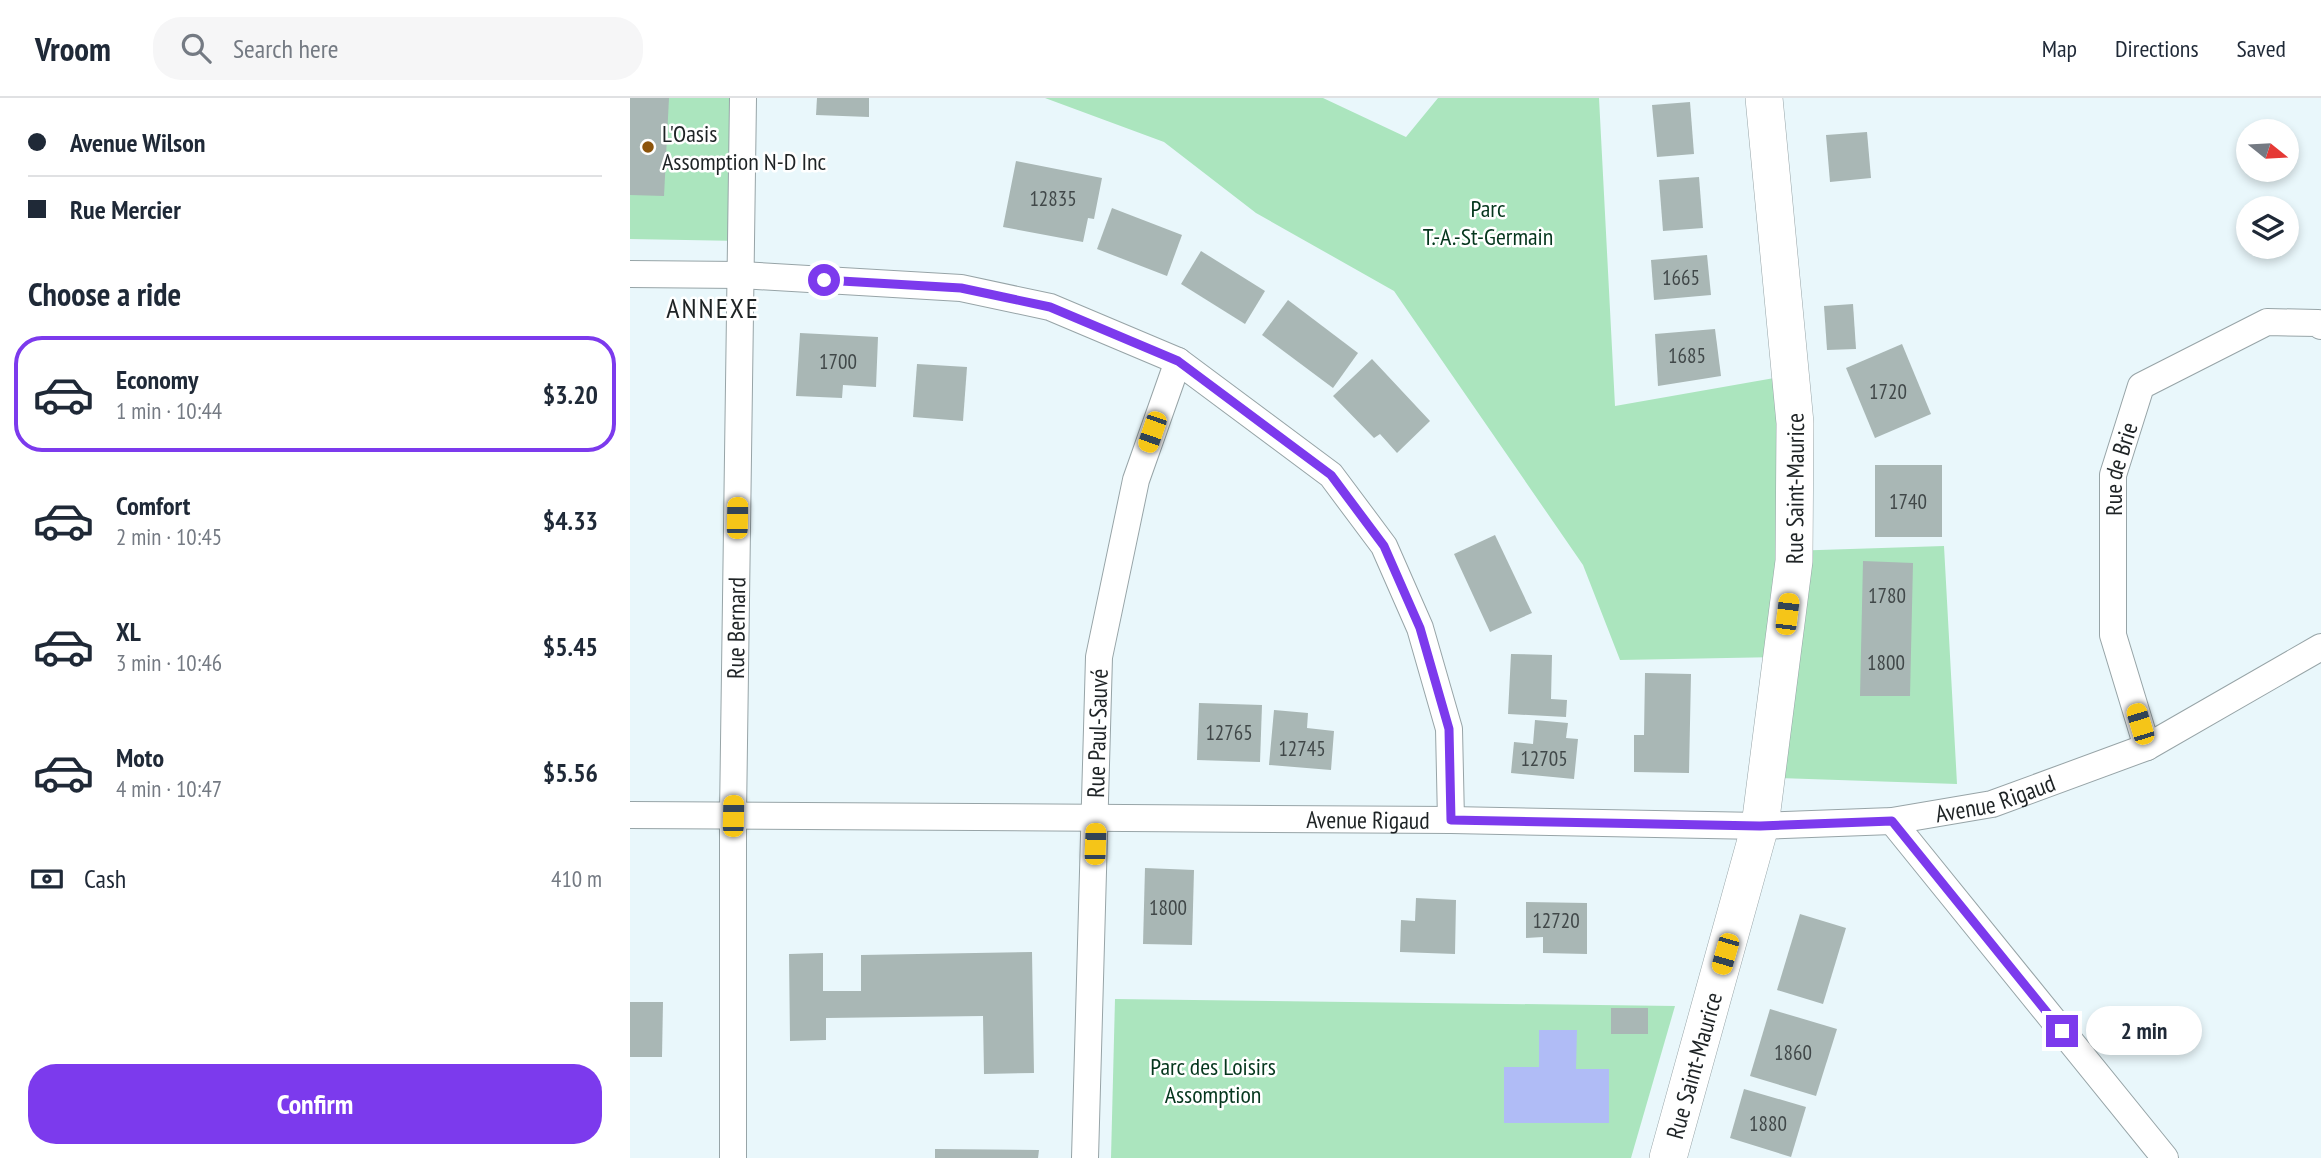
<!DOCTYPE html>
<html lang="en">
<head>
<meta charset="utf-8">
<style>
  body { margin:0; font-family:"PT Sans Narrow",sans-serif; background:#f6f6f7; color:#1f2937; height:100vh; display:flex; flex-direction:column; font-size:26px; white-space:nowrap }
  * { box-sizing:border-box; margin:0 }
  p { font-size:23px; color:#747a83 }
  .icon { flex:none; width:38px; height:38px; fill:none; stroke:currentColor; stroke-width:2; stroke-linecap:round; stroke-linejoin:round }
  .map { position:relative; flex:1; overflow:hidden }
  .side { display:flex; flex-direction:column; background:#fff; width:630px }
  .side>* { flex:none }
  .top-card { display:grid; align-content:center; height:154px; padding:0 28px; background:#fff }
  .needle { width:46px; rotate:108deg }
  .controls { position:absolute; left:1606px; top:21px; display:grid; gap:14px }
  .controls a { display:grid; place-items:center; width:63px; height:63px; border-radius:50%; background:#fff; box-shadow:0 4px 10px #0003; font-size:35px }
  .end { position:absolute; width:32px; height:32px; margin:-16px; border:9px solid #7c3aed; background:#fff; box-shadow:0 0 0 4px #fff }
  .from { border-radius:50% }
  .bubble { position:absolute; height:49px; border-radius:24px; background:#fff; box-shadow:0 4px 10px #0003; font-size:23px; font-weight:700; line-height:49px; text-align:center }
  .car { position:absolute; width:21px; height:42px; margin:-21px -10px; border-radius:9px; box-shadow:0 0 5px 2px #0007; background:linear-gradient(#f5c518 24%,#345 0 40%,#f5c518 0 76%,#345 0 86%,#f5c518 0) }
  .top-card b { display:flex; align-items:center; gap:24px; height:66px; font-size:26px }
  .top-card b+b { border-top:2px solid #e0e1e3 }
  .top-card i { width:18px; height:18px; background:#1f2937 }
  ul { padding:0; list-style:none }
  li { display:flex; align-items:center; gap:21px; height:116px; margin:0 14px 10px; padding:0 14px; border:4px solid transparent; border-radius:28px }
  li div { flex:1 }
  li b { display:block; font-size:26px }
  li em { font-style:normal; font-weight:700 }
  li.active { border-color:#7c3aed }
  li>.icon { width:63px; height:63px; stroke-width:1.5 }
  h2 { padding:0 28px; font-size:32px; line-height:84px }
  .pay { display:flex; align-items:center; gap:18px; height:77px; padding:0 28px; font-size:26px }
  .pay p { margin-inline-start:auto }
  .button { display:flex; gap:14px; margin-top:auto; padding:14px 28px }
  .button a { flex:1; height:80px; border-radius:28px; background:#7c3aed; color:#fff; font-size:28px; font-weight:700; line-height:80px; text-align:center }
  header { display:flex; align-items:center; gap:42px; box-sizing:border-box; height:98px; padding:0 35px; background:#fff; border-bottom:2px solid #e0e1e3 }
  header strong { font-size:33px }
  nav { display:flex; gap:38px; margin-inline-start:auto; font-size:24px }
  .search { width:490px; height:63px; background:#f6f6f7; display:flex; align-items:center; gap:18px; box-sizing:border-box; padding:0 24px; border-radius:28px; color:#747a83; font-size:26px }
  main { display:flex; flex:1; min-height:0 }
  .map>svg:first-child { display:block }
</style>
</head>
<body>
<header>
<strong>Vroom</strong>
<div class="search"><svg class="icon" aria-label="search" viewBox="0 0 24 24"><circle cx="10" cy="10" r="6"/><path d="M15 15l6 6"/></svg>Search here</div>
<nav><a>Map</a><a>Directions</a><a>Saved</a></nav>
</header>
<main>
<section class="side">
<div class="top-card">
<b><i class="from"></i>Avenue Wilson</b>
<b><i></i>Rue Mercier</b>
</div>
<h2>Choose a ride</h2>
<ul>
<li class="active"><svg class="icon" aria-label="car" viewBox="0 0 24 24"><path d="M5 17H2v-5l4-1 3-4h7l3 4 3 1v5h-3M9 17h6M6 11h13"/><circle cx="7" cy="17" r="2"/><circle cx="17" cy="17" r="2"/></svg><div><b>Economy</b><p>1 min · 10:44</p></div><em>$3.20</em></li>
<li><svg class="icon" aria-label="car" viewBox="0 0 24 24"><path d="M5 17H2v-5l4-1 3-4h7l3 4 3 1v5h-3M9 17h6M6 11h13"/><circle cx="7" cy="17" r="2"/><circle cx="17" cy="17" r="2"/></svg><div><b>Comfort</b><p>2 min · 10:45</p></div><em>$4.33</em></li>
<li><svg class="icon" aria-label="car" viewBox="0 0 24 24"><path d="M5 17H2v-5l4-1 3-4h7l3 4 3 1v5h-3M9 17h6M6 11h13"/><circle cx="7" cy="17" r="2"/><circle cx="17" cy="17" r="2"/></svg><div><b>XL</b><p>3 min · 10:46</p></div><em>$5.45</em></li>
<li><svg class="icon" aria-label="car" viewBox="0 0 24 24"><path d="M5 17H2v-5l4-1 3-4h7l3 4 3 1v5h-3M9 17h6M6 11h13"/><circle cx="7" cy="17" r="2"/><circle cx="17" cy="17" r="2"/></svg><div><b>Moto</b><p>4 min · 10:47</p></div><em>$5.56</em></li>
</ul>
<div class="pay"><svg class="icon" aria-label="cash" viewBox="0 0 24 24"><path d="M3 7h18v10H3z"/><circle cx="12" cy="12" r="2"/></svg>Cash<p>410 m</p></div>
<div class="button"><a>Confirm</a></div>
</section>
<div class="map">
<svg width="1691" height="1060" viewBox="0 0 1691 1060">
  <rect width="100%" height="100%" fill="#e9f7fb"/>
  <g fill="#abe5be">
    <path d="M0,0H108L111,143L0,141Z"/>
    <path d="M415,0H693L776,39L808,0H969L985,308L1156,278L1158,453L1314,448L1327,686L1149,680L1156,559L990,562L953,467L764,193L626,115L534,44Z"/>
    <path d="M485,901L1045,908L1001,1060H481Z"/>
  </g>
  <path fill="#b0bcf6" d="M909,932H947L946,971H979V1025H874V969H909Z"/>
  <g fill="#a9b7b5">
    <path d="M0,0H39L34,98L0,97Z"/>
    <path d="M187,0H239V19L186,17Z"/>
    <path d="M1060,4L1064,56L1027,59L1022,7Z"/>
    <path d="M1237,34L1241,80L1200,84L1196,37Z"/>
    <path d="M386,63L472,80L464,121L458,120L453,144L373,129Z"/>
    <path d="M1069,79L1073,130L1033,133L1029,82Z"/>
    <path d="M482,110L552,137L537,178L467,151Z"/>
    <path d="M571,153L635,193L615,226L551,186Z"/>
    <path d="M1077,157L1081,197L1024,202L1021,162Z"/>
    <path d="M658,202L728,255L703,290L632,237Z"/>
    <path d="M1223,206L1226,251L1197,252L1194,208Z"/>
    <path d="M1085,231L1091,278L1028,288L1025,236Z"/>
    <path d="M170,235L248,239L246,289L213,287L212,300L166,298Z"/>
    <path d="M1272,246L1301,316L1245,340L1216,270Z"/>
    <path d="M742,261L800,323L767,355L750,336L744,340L703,298Z"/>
    <path d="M287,266L337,269L333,323L283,319Z"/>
    <rect x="1245" y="367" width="67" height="72"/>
    <path d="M865,437L902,515L860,534L824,456Z"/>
    <path d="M1233,463L1283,465L1280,598H1230Z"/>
    <path d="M881,556L922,557L921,601L937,602L936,619L878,616Z"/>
    <path d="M1015,575L1061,576L1059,675L1004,674V637H1014Z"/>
    <path d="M569,605L632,607L630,664L567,662Z"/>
    <path d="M644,612L678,615L677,630L704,633L701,672L639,667Z"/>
    <path d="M905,622L938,625L936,640L948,641L944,681L881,675L884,644L903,646Z"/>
    <path d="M515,770L564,772L562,847L513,846Z"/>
    <path d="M786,800L826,802L825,856L770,854L771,822L785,823Z"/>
    <path d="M896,804L957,805V856L913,855V839L896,840Z"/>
    <path d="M1170,816L1216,830L1193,906L1147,892Z"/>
    <path d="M402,854L404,975L354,976L353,918L196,920V942L160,943L159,856L193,855V893H231V857Z"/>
    <path d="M0,904H33L32,959H0Z"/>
    <rect x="981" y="910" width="37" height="26"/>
    <path d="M1140,911L1207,931L1186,998L1120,978Z"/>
    <path d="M1114,991L1176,1009L1161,1059L1100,1040Z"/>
    <path d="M305,1051L409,1052L408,1060H305Z"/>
  </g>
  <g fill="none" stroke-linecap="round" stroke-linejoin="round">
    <g stroke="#97a4a7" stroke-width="28">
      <g id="street">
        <path d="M0,176L111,177L331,190L420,209L548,263L701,377L754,448L790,530L819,631L821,722"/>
        <path id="s1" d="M1517,649L1483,537V377L1511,288L1637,224L1688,225L1691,228"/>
        <path id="s2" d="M0,717L821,722L1130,728L1262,723L1362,706L1517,649L1691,549"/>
        <path d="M1262,723L1535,1060"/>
        <path id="s3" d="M103,1060V717L113,0"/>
        <path id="s4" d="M455,1060L469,559L506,382L548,263"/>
      </g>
    </g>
    <g stroke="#97a4a7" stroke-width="38">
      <g id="secondary">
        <path id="s5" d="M1038,1060L1130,728L1164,463L1165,325L1134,0"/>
      </g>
    </g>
    <use href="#street" stroke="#fff" stroke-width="26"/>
    <use href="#secondary" stroke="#fff" stroke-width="37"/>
  </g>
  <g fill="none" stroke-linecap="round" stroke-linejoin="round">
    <path stroke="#7c3aed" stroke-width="9" d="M194,182L331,190L420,209L548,263L701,377L754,448L790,530L819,631L821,722L1130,728L1262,723L1432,933"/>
  </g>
  <circle fill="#8c540b" stroke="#fff" stroke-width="2.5" cx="18" cy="49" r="7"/>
  <g text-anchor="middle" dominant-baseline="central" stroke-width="5" stroke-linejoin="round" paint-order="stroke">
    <g font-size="21" fill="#414849">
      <text x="423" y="100">12835</text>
      <text x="1051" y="179">1665</text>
      <text x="1057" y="257">1685</text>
      <text x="208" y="263">1700</text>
      <text x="1258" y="293">1720</text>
      <text x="1278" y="403">1740</text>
      <text x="1257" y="497">1780</text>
      <text x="1256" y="564">1800</text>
      <text x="599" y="634">12765</text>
      <text x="672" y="650">12745</text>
      <text x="914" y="660">12705</text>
      <text x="538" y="809">1800</text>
      <text x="926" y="822">12720</text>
      <text x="1163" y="954">1860</text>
      <text x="1138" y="1025">1880</text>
    </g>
    <g font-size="24" fill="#1e2325" stroke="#fff" text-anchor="start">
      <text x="32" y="35">L'Oasis<tspan x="32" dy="28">Assomption N-D Inc</tspan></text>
    </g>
    <g font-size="24" fill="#05361d" stroke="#fff">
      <text x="858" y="110">Parc<tspan x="858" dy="28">T.-A.-St-Germain</tspan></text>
      <text x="583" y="968">Parc des Loisirs<tspan x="583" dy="28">Assomption</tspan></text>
    </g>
    <g font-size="24" fill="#1e2325" stroke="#fff">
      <text stroke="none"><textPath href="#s1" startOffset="284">Rue de Brie</textPath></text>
      <text stroke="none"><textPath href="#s5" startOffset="684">Rue Saint-Maurice</textPath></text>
      <text stroke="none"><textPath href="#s3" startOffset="530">Rue Bernard</textPath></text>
      <text stroke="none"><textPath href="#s4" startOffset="425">Rue Paul-Sauvé</textPath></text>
      <text stroke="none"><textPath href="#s2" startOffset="1368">Avenue Rigaud</textPath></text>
      <text stroke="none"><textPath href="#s2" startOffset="738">Avenue Rigaud</textPath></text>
      <text stroke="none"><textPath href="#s5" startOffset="96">Rue Saint-Maurice</textPath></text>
    </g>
    <g font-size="28" letter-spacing="2" fill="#1e2325" stroke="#fff">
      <text x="83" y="209">ANNEXE</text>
    </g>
  </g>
</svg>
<div class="controls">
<a><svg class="needle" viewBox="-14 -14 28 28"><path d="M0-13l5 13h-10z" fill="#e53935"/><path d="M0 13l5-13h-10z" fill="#747a83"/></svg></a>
<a><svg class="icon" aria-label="layers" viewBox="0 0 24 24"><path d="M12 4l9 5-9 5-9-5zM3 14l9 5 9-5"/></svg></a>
</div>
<i class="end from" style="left:194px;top:182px"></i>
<i class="end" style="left:1432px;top:933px"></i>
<div class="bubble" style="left:1456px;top:908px;width:116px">2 min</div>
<i class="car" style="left:522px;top:334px;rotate:199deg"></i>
<i class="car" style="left:107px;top:420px;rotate:1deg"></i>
<i class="car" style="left:1157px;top:516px;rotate:7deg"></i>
<i class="car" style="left:1510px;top:626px;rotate:343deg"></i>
<i class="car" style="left:103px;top:718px;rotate:1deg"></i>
<i class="car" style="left:465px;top:746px;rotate:2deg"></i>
<i class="car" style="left:1095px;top:856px;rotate:196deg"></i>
</div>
</main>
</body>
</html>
